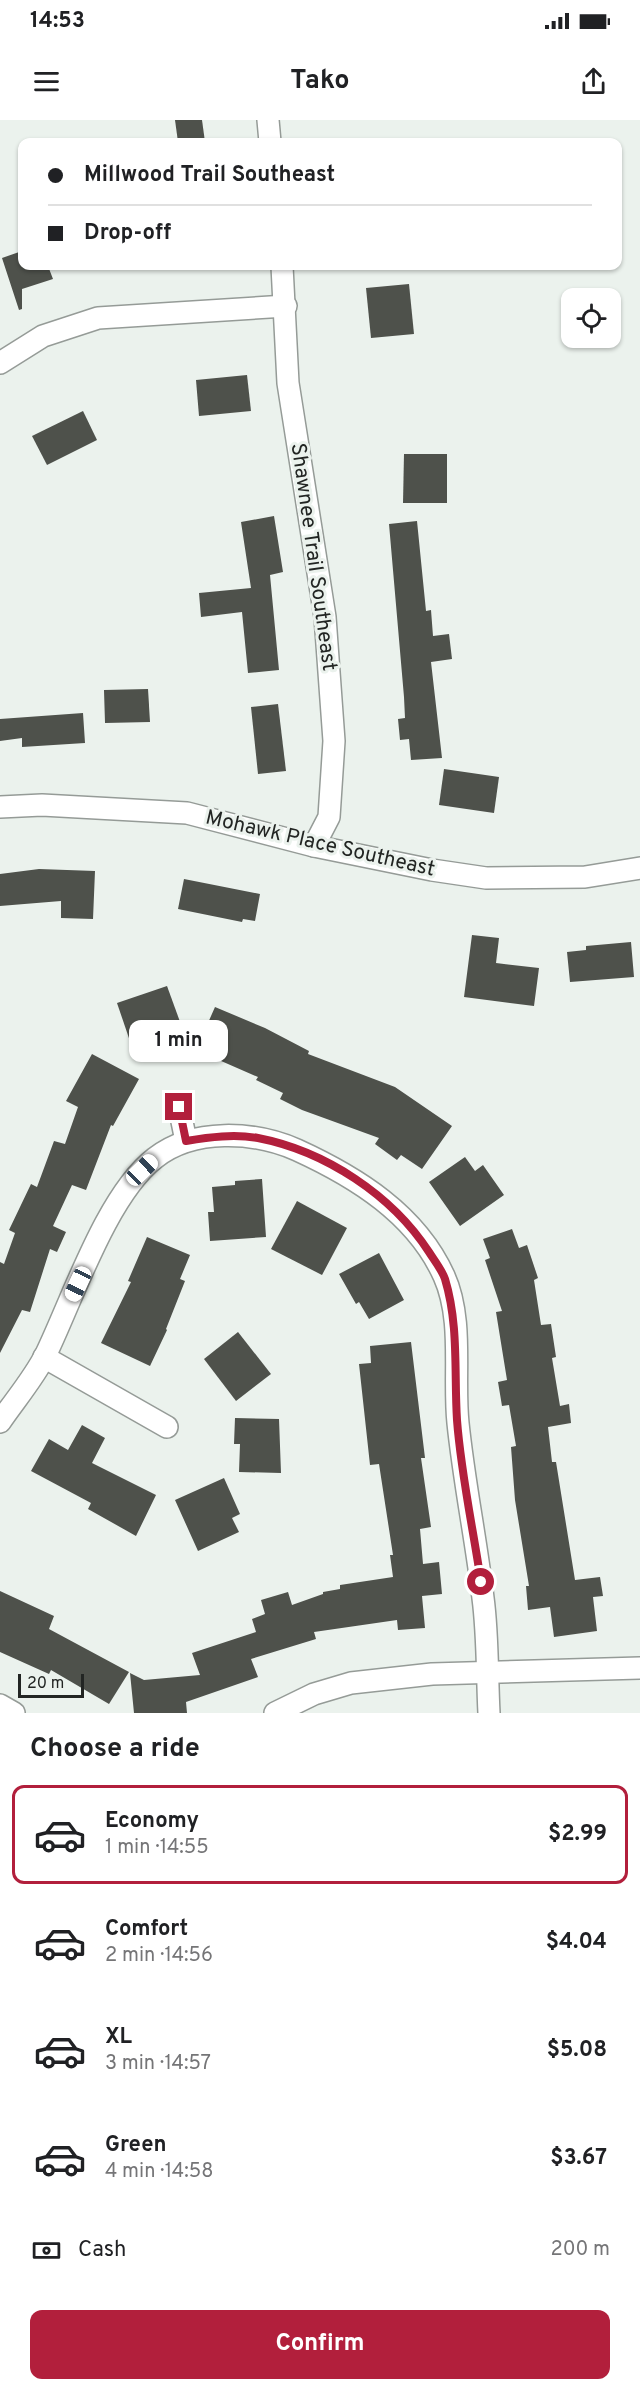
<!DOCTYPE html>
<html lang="en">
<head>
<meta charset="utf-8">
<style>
  body { margin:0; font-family:Overpass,sans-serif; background:#f2f2f2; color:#202124; height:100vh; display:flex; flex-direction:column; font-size:22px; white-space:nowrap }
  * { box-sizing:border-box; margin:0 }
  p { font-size:20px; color:#757577 }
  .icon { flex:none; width:33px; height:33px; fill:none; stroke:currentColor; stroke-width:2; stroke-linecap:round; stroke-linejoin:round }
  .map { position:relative; height:1593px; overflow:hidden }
  .sheet { display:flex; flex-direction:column; background:#fff; flex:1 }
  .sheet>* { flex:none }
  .guide { position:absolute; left:18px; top:18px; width:604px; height:132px; border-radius:12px; box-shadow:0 2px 4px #0004; display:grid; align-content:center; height:132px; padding:0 30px; background:#fff }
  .tools { position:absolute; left:561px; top:168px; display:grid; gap:12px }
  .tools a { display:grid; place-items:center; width:60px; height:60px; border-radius:12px; background:#fff; box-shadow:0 2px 4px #0004; font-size:30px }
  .scale { position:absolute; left:18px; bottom:15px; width:66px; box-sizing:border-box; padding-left:6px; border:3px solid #222523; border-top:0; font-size:16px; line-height:21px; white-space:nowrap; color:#222523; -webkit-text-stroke:4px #ebf2ed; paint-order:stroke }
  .end { position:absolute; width:27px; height:27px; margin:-14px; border:8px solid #b21f3c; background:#fff; box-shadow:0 0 0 3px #fff }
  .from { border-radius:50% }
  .bubble { position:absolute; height:42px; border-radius:12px; background:#fff; box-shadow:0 2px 4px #0004; font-size:20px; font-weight:700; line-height:42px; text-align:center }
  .car { position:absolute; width:18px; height:36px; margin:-18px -9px; border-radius:8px; box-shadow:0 0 4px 2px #0007; background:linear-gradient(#fff 24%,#345 0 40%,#fff 0 76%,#345 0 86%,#fff 0) }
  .guide b { display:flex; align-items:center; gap:21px; height:57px; font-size:22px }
  .guide b+b { border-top:2px solid #e0e0e0 }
  .guide i { width:15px; height:15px; background:#202124 }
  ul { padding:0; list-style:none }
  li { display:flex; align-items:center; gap:18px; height:99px; margin:0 12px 9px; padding:0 18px; border:3px solid transparent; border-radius:12px }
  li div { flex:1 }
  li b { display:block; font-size:22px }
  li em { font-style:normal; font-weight:700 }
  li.active { border-color:#b21f3c }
  li>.icon { width:54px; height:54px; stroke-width:1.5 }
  h2 { padding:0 30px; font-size:27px; line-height:72px }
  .pay { display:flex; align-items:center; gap:15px; height:66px; padding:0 30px; font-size:22px }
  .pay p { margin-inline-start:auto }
  .primary-button { display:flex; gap:12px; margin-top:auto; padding:12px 30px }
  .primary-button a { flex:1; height:69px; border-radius:12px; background:#b21f3c; color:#fff; font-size:24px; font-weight:700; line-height:69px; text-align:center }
  .status { display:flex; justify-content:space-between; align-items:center; height:42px; padding:0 30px; background:#fff; direction:ltr }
  .status svg { height:16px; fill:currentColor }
  header { display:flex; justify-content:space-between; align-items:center; height:78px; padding:0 30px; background:#fff; font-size:27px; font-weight:700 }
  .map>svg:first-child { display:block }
</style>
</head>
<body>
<div class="status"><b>14:53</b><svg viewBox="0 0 49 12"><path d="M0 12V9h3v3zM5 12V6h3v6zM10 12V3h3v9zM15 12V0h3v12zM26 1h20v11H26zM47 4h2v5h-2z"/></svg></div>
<header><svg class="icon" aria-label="menu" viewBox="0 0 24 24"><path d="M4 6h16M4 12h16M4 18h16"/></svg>Tako<svg class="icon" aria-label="share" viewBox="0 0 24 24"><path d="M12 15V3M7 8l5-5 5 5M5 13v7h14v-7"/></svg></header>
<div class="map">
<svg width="640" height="1593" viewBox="0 0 640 1593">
  <rect width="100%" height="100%" fill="#ebf2ed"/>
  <g fill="#4e514b">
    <path d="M175,0H202L205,22H178Z"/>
    <path d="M22,131V146H48L53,159L22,169V189L19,190L2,138Z"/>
    <path d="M409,164L414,214L371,218L366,168Z"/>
    <path d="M247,255L251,291L199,296L196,260Z"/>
    <path d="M83,291L97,320L47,345L32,316Z"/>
    <path d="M404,334H447V383H403Z"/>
    <path d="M274,396L283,452L270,455L279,550L248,553L242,492L201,497L199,473L251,468L241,402Z"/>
    <path d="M417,401L426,491L431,490L433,516L449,514L452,539L431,542L442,638L411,640L409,619L400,620L398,599L405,598L404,577L389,404Z"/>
    <path d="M148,569L150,602L105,603L104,570Z"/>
    <path d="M278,584L286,651L258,654L251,587Z"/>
    <path d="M83,593L85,623L22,627V618L0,621V599Z"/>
    <path d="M444,649L499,657L494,693L439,685Z"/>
    <path d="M39,749L95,751L93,799L61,798V781L0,786V754Z"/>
    <path d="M184,759L260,774L255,801L243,799L242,802L178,789Z"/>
    <path d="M472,815L499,818L496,843L539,848L534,886L464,877Z"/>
    <path d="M631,822L634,857L570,862L567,832L586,830V826Z"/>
    <path d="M167,866L183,910L132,927L117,883Z"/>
    <path d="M215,887L265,908L309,931L308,934L395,967L452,1006L422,1049L401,1035L397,1040L375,1024L379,1018L302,990L280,979L283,973L256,960L258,957L196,930Z"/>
    <path d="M92,934L139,959L113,1006L111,1005L86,1070L72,1065L53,1106L66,1112L57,1132L50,1129L30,1192L22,1190L0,1233V1142L4,1144L15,1113L9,1110L31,1064L37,1067L54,1021L65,1024L78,987L66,981Z"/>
    <path d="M465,1037L475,1051L483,1045L504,1075L460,1106L429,1062Z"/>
    <path d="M262,1059L266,1117L210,1121L208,1092H214L212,1067L235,1065V1061Z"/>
    <path d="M297,1081L347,1108L322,1155L271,1129Z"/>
    <path d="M512,1109L519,1128L527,1125L538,1158L534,1160L541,1205L551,1204L556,1237L552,1238L560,1286L569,1284L571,1303L548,1307L552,1342H556L575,1460L600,1457L603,1476L593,1477L597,1511L554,1517L550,1487L528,1490L526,1466H529L515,1380L511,1327L516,1326L509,1285L502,1286L498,1262L507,1260L496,1192L502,1191L485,1140L490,1138L483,1119Z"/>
    <path d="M147,1117L190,1135L180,1159L185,1161L166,1209L167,1210L150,1246L101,1223L131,1162L128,1161Z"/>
    <path d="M379,1133L404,1180L369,1199L359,1182L356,1184L339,1154Z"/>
    <path d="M238,1212L271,1254L236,1281L204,1239Z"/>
    <path d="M411,1222L425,1338H421L431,1407L420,1409L423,1444L439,1442L442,1474L422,1476L425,1508L398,1510L397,1500L314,1512L316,1519L251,1539L258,1557L186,1582L187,1593H134L130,1553L144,1560L200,1555L192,1533L256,1512L252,1499L265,1494L261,1480L288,1472L292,1485L323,1474V1472L340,1469V1465L393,1457L390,1435H393L379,1344L370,1345L359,1244L371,1243L370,1226Z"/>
    <path d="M235,1298L279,1299L281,1353L239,1352L240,1324H234Z"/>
    <path d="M82,1305L105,1318L92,1343L156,1375L136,1416L88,1389L91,1383L31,1351L49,1319L68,1330Z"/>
    <path d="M224,1358L240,1394L232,1398L239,1412L198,1431L175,1380Z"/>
    <path d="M0,1471L54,1496L49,1509L129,1552L109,1584L51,1550L49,1554L0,1532Z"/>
  </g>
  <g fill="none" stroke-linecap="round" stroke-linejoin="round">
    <g stroke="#959b97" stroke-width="24">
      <g id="street">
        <path d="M268,0L270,22"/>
        <path d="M282,146L288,263L325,497L334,621L329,697L314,726"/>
        <path d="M0,243L43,216L98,198L286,186"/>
        <path d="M0,687L42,685L187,693L314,726L432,750L486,758L585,757L640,748"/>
        <path d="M179,987L186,1021"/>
        <path d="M44,1237L167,1307"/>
        <path d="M0,1302C15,1280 34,1258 46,1234C73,1178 107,1075 155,1038C193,1008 254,1011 297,1030C356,1057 416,1094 444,1156C464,1200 453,1256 458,1303C464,1362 476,1419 483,1478C488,1515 487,1555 489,1593"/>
        <path d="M0,1585L14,1593"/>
        <path d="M275,1593L314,1574L351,1563L432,1554L640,1548"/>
      </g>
    </g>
    <use href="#street" stroke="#fff" stroke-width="21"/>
  </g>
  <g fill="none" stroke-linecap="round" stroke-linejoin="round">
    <path stroke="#b21f3c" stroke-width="8" d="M179,987L186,1021C210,1017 234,1014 258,1018C325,1031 392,1075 429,1132C434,1140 442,1150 445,1159C459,1205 454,1253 457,1300C461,1354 473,1408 481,1462"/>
  </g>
  <g text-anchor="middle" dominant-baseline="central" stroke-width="6" stroke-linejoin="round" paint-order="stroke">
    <g font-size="21" fill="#222523" stroke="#ebf2ed">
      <text transform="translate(313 437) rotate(82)">Shawnee Trail Southeast</text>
      <text transform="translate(320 724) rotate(13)">Mohawk Place Southeast</text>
    </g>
  </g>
</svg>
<div class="tools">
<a><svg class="icon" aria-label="locate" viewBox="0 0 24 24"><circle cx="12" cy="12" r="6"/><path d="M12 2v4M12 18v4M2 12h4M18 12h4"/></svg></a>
</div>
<div class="scale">20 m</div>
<i class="end from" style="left:481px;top:1462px"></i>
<i class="end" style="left:179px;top:987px"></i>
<div class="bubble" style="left:129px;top:900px;width:99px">1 min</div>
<i class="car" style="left:142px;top:1050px;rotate:46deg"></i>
<i class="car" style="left:78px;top:1164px;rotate:205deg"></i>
<div class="guide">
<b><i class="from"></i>Millwood Trail Southeast</b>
<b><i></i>Drop-off</b>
</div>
</div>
<section class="sheet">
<h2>Choose a ride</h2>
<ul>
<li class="active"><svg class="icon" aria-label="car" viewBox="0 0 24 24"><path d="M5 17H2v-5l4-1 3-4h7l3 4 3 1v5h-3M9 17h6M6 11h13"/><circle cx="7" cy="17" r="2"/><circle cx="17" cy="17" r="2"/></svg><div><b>Economy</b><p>1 min · 14:55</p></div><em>$2.99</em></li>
<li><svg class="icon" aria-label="car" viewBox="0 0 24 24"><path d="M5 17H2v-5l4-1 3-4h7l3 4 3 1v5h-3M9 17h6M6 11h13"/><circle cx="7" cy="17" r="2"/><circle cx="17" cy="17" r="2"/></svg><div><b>Comfort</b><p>2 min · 14:56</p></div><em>$4.04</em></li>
<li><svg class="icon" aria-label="car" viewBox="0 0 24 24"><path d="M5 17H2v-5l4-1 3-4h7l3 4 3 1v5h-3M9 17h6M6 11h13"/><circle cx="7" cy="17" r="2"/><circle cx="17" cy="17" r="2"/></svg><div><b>XL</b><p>3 min · 14:57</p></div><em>$5.08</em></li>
<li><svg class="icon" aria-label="car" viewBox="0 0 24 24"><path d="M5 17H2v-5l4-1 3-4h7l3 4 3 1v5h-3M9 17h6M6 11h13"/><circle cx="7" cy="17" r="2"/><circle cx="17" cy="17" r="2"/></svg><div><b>Green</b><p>4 min · 14:58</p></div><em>$3.67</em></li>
</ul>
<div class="pay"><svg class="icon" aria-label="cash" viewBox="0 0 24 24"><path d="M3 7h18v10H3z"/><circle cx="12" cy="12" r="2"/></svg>Cash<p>200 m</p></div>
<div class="primary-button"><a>Confirm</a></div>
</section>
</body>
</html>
